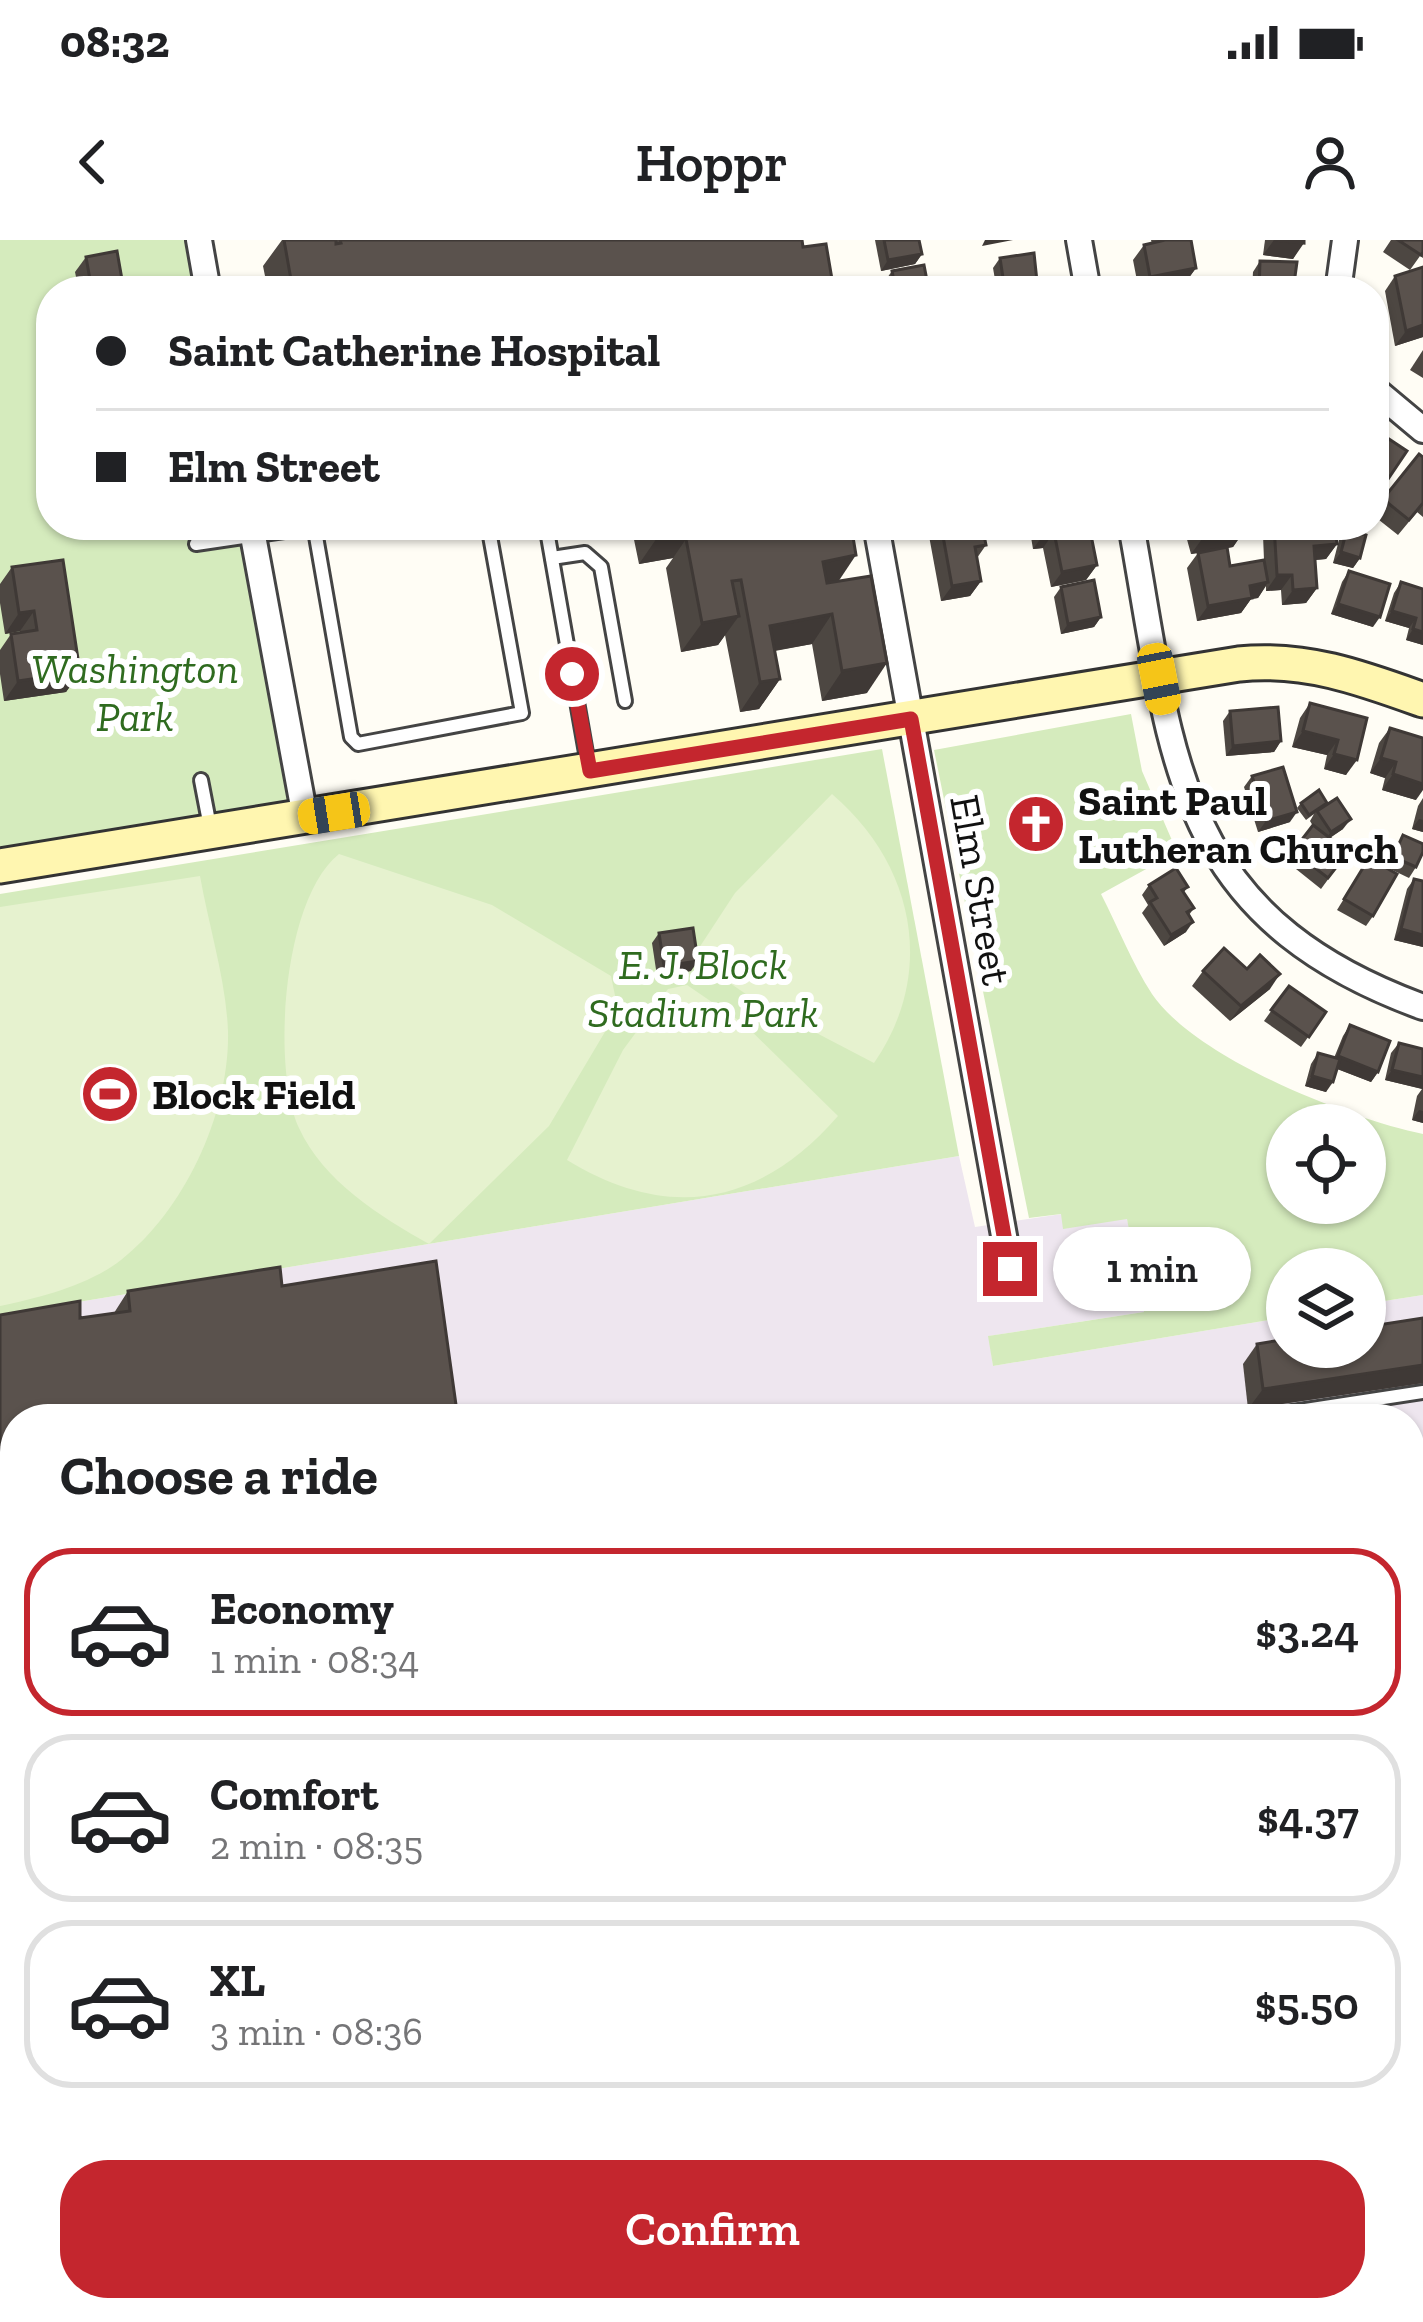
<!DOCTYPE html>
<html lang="en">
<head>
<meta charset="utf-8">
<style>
  body { margin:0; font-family:"Zilla Slab",serif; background:#f6f6f6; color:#202124; height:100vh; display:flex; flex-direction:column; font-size:45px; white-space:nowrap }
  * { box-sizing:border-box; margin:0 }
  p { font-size:39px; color:#757577 }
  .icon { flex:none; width:66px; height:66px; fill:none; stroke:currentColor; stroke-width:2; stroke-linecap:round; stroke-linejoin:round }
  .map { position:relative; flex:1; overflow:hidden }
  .drawer { position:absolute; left:0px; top:1164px; width:1425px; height:918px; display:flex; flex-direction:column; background:#fff; border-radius:48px 48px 0 0; box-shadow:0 3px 9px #0004 }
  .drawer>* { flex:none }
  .top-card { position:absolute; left:36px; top:36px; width:1353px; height:264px; border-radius:48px; box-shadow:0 3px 9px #0004; display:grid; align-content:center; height:264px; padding:0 60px; background:#fff }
  .buttons { position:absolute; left:1266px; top:864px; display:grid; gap:24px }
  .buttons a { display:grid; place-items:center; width:120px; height:120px; border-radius:50%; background:#fff; box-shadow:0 3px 9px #0004; font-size:60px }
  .end { position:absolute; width:54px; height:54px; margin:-27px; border:15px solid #c4262e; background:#fff; box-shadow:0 0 0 6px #fff }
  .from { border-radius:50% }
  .bubble { position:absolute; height:84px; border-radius:42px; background:#fff; box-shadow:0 3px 9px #0004; font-size:39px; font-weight:600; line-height:84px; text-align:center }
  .car { position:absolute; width:36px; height:72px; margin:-36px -18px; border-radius:15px; box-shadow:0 0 9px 3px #0007; background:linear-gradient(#f5c518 24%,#345 0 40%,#f5c518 0 76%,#345 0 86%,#f5c518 0) }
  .top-card b { display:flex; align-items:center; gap:42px; height:114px; font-size:45px }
  .top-card b+b { border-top:3px solid #e0e0e0 }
  .top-card i { width:30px; height:30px; background:#202124 }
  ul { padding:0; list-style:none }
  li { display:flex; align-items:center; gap:36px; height:168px; margin:0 24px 18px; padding:0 36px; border:6px solid #e0e0e0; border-radius:48px }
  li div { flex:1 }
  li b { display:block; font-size:45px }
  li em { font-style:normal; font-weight:600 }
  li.active { border-color:#c4262e }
  li>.icon { width:108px; height:108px; stroke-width:1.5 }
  h2 { padding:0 60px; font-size:54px; line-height:144px }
  .primary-button { display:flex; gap:24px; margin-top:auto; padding:24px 60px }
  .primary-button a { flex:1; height:138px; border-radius:48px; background:#c4262e; color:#fff; font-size:48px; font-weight:600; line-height:138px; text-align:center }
  .status { display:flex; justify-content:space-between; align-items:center; height:84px; padding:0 60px; background:#fff; direction:ltr }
  .status svg { height:33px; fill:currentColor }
  header { display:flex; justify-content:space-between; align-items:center; height:156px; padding:0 60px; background:#fff; font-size:54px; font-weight:600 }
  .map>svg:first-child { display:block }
</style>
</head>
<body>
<div class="status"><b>08:32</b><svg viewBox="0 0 49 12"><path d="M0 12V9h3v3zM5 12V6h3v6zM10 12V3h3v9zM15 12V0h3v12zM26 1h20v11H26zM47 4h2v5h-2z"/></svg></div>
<header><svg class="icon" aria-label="back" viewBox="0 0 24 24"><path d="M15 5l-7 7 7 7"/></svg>Hoppr<svg class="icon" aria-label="person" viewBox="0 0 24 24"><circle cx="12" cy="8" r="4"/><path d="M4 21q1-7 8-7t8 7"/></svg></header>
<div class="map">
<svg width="1423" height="2082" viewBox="0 0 1423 2082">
  <rect width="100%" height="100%" fill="#fffdf5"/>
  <g fill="#eee6ef">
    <path d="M959,916L975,987L1062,974L1064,988L1127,978L1144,1072L989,1096L993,1126L1287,1077V1107H1365V1064L1423,1055V1480L1410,1482V1179H15V1702L0,1704V1075Z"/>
    <path d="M1423,1552V1919L1410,1921V1554Z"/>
    <path d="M15,1792V2067H506L411,2082H0V1794Z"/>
    <path d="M1423,1951V2082H591L687,2067H1410V1954Z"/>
  </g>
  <g fill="#d5ebbd" fill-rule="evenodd">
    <path d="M0,0H188L198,51H51V285H241L292,554L286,565L0,611Z"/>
    <path d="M1131,474L1142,531L1177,612L1101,654C1118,687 1132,723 1152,754C1195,818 1349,879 1423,894V1055L1365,1064V1029H1287V1077L993,1126L988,1096L1144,1072L1127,979L1063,989L1061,974L1029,978L934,510ZM1365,885V963H1287V885Z"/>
    <path d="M882,509L959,916L0,1075V654Z"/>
  </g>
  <g fill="#e6f2cf">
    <path d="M832,554C914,624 937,732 874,823L759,763L702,724L699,708L735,653Z"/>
    <path d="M339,614L492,665L611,736L618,770L549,886L429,1004C381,977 323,941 299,888C271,827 283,658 339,614Z"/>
    <path d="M200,636C209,687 226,740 228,791C230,872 185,970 121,1020C89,1045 39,1058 0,1066V667Z"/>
    <path d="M687,745L744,784L838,876C760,966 668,982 567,920L623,810L668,749Z"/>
  </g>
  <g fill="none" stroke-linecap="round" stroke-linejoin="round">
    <g stroke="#444" stroke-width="18">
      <g id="lane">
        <path d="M314,285L351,497L358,504L522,473L488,285"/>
        <path d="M546,285L589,530"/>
        <path d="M196,304L326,285"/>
        <path d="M552,318L585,313L601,327L625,461"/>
        <path d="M201,540L211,592"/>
        <path d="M1246,1179L1423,1152"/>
        <path d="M1410,1236L1423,1234"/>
        <path d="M0,1455L15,1453"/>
        <path d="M0,1938L15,1936"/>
        <path d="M0,1995L16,2076L76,2074L78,2067"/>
        <path d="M1410,2018L1423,2016"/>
        <path d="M468,2067L470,2082"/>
        <path d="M128,2082L132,2067"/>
        <path d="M1008,2082L1104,2067"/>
      </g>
    </g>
    <g stroke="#444" stroke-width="30">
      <g id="street">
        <path d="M199,0L208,51"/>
        <path d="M1079,0L1088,51"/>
        <path d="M1338,51L1345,0"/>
        <path d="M1374,149L1423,190"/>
        <path d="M251,285L305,577"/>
        <path d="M876,285L1010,1029"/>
        <path d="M1131,285C1173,515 1171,675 1423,767"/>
      </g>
    </g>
    <g stroke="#333" stroke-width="39">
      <g id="secondary">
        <path d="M0,626L1239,424C1305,417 1362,438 1423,460"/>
        <path d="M1410,1954L1423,1951"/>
        <path d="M591,2082L687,2067"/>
      </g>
    </g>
    <use href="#lane" stroke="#fff" stroke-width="12"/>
    <use href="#street" stroke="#fff" stroke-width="24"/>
    <use href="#secondary" stroke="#fff6b0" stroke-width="33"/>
    <g stroke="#c4262e" stroke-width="10">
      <g id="rail">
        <path d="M1410,1500L1423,1498"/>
        <path d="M0,1721L15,1718"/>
      </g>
    </g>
    <use href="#rail" stroke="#fff" stroke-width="6" stroke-dasharray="18" stroke-linecap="butt"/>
  </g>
  <g fill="#4d4742">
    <path d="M282,0H802L803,7L834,51H268L263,26Z"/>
    <path d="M875,0H919L922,14L915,24L881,31Z"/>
    <path d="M1151,0H1191L1196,28L1185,43L1139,51L1133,20L1144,5L1152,4Z"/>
    <path d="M1265,0H1304L1293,19L1263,15Z"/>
    <path d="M1391,0H1423V18L1420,16L1410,30L1383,12Z"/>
    <path d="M86,17L124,51H79L75,32Z"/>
    <path d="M1000,18L1038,51H997L993,28Z"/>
    <path d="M1260,21L1293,51H1252L1253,32Z"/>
    <path d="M892,31L929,51H887L885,41Z"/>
    <path d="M1395,36L1423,97L1395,106L1385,51Z"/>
    <path d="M1423,110V138L1410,130Z"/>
    <path d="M1423,217V277L1417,272L1398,295L1374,276V271L1383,259Z"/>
    <path d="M631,285H851L838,342L867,453L822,461L812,404L775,411L780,439L759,469L740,472L725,395L718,405L681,412L666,328L673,318L639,324Z"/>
    <path d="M927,285H969L986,305L977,318L981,341L970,356L941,361Z"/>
    <path d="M1034,285H1089L1097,325L1086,340L1051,347L1043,308L1033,309L1030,291Z"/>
    <path d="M1183,285H1243L1244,291L1233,307L1227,308L1230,326L1264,320L1263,295L1270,285H1296L1297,295L1303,285H1335L1337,304L1326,319L1315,320L1317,348L1306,363L1282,365L1281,350L1266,351V346L1258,358L1251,359L1241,373L1197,381L1187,328L1198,313L1191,314Z"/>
    <path d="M1347,289L1360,318L1353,328L1333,323L1339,300Z"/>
    <path d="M12,327L80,432L66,452L4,461L0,434V410L11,394L20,393V391L5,394L0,363V344Z"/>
    <path d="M1349,331L1373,387L1331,374L1342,342Z"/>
    <path d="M1401,342L1423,349V405L1406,400L1409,388L1385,381L1394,353Z"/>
    <path d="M1061,347L1101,377L1094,387L1061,394L1054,357Z"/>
    <path d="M1310,463L1367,478L1346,535L1324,529L1327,515L1292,507L1300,478Z"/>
    <path d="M1230,471L1281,501L1274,512L1226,516L1223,481Z"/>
    <path d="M1390,488L1416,560L1382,550L1385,538L1370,533L1379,503Z"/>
    <path d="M1252,536L1290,582L1258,592L1244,547Z"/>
    <path d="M1319,550L1343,589L1330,598L1348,612L1321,649L1286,621L1313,586L1310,581L1314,574L1306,580L1297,568L1301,563Z"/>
    <path d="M1423,558V592L1412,589L1418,566Z"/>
    <path d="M1403,595L1416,627L1409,638L1386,627Z"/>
    <path d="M1369,618L1373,676L1366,686L1337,670Z"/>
    <path d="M1414,639L1423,707L1394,700L1407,649Z"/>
    <path d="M1149,645L1188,647L1184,652L1194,668L1189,675L1186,692L1164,706L1142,673L1148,665L1142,655Z"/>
    <path d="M659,693L691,731L657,736L652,703Z"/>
    <path d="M1203,731L1270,749L1230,781L1192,746Z"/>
    <path d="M1289,746L1326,772L1301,807L1264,781Z"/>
    <path d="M1350,785L1378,832L1371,842L1337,829L1326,852L1305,846L1311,824L1318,813L1334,818L1343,796Z"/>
    <path d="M1399,803L1423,809V883L1412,880L1417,856L1422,849L1385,840L1391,813Z"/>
    <path d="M436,1021L457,1172L452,1179H15V1268L0,1270V1075L80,1061V1078L114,1073L128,1051L280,1027L282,1046Z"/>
    <path d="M1423,1078V1143L1248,1169L1243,1124L1257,1104Z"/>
  </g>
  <g fill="#3f3936">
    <path d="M985,0H1013L982,6Z"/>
    <path d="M1274,0L1304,3L1293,19L1263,15Z"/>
    <path d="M922,14L915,24L881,31L888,20Z"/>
    <path d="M1196,28L1185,43L1140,51L1150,37Z"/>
    <path d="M1423,85V97L1395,106L1406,91Z"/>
    <path d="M698,287L687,304L686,299L673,318L639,324L659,295Z"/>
    <path d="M1244,291L1233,307L1191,314L1202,299Z"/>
    <path d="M1054,292L1043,308L1033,309L1044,294Z"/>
    <path d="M1337,304L1326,319L1303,321L1314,306Z"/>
    <path d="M1341,312L1360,318L1353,328L1333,323Z"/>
    <path d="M856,315L836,345L802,351L823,322Z"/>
    <path d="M1097,325L1086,340L1051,347L1062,332Z"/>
    <path d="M1277,335H1292L1281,350L1266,351Z"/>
    <path d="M981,341L970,356L941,361L952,346Z"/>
    <path d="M1268,342L1258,358L1251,359L1241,373L1197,381L1208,366L1250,346Z"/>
    <path d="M1317,348L1306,363L1282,365L1293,350Z"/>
    <path d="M1338,364L1380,377L1373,387L1331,374Z"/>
    <path d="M34,371L20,391L5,394L19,373Z"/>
    <path d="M1392,371L1416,378L1409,388L1385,381Z"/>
    <path d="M832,374L812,404L755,414L770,386Z"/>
    <path d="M739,376L718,405L681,412L702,383Z"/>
    <path d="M1101,377L1094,387L1061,394L1068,384Z"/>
    <path d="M1413,389L1423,392V405L1406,400Z"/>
    <path d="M887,423L867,453L822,461L842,431Z"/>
    <path d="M80,432L66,452L4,461L18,441Z"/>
    <path d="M780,439L759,469L740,472L760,442Z"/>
    <path d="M1303,491L1338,500L1327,515L1292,507Z"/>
    <path d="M1281,501L1274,512L1226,516L1233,506Z"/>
    <path d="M1334,514L1357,520L1346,535L1324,529Z"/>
    <path d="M1381,518L1396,522L1385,538L1370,533Z"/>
    <path d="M1393,534L1423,544V550L1416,560L1382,550Z"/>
    <path d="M1297,572L1290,582L1258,592L1266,581Z"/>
    <path d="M1351,579L1343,589L1323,602L1331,592Z"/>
    <path d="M1419,579L1423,580V592L1412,589Z"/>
    <path d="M1193,682L1186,692L1164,706L1171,695Z"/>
    <path d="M1401,689L1423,695V707L1394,700Z"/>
    <path d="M698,721L691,731L657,736L664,726Z"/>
    <path d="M1280,734L1270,749L1230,781L1241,766Z"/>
    <path d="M1338,816L1378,832L1371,842L1330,826Z"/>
    <path d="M1392,830L1423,837V849L1385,840Z"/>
    <path d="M1312,836L1333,842L1326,852L1305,846Z"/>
    <path d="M1419,870L1423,871V883L1412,880Z"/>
    <path d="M1423,1125V1143L1248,1169L1263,1149Z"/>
    <path d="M326,1167L317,1179H299L305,1171Z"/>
    <path d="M457,1172L452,1179H411Z"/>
    <path d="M15,1250V1268L0,1270V1252Z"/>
    <path d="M1423,1416V1434L1410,1436V1418Z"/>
    <path d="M15,1420V1438L0,1440V1422Z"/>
    <path d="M15,1871V1885L0,1887L1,1873Z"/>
    <path d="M200,2067H241L196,2074Z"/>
  </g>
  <g fill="#5a524d" stroke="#3f3936" stroke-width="3">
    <path d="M284,0H336V4L341,3L340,0H802L803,7L826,4L834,51H293Z"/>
    <path d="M884,0H919L922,14L888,20Z"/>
    <path d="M1165,0H1191L1196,28L1150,37L1144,5Z"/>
    <path d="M1274,0H1304V3Z"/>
    <path d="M1398,0H1423V12L1421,15Z"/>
    <path d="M117,11L124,51H92L86,17Z"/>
    <path d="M1034,13L1038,51H1005L1000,18Z"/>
    <path d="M1260,21L1297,22L1293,51H1259Z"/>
    <path d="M924,25L929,51H896L892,31Z"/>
    <path d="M1423,27V85L1406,91L1395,36Z"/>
    <path d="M1214,43L1215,51H1191V48Z"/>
    <path d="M1184,44L1185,51H1153V50Z"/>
    <path d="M1389,199L1407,211L1380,251L1374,246V203L1382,208Z"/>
    <path d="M1419,214L1423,217V263L1409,280L1383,259Z"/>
    <path d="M658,285H851L856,315L823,322L827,343L871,336L887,423L842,431L832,374L770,386L780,439L760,442L741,340L732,341L739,376L702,383L686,299L700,297L698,287L659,295Z"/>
    <path d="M941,285H982L986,305L975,307L981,341L952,346Z"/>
    <path d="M1042,285H1089L1097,325L1062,332L1054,292L1044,294Z"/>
    <path d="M1198,285H1243L1244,291L1202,299Z"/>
    <path d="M1274,285H1296L1297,295L1309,294L1308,285H1335L1337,304L1314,306L1317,348L1293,350L1292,335H1277Z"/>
    <path d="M1347,289L1366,295L1360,318L1341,312Z"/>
    <path d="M1227,307L1230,326L1264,320L1268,342L1250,346L1252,358L1208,366L1198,313Z"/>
    <path d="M63,320L80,432L18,441L11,394L37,390L34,371L19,373L12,327Z"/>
    <path d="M1349,331L1390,344L1380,377L1338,364Z"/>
    <path d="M1094,340L1101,377L1068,384L1061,347Z"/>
    <path d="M1401,342L1423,349V392L1413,389L1416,378L1392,371Z"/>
    <path d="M1310,463L1367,478L1357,520L1334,514L1338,500L1303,491Z"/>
    <path d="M1278,467L1281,501L1233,506L1230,471Z"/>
    <path d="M1390,488L1423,498V544L1393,534L1396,522L1381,518Z"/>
    <path d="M1283,527L1297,572L1266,581L1252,536Z"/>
    <path d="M1319,550L1327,563L1309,575L1301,563Z"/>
    <path d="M1337,558L1351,579L1331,592L1317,571Z"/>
    <path d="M1313,585L1348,612L1328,638L1293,611Z"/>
    <path d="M1403,595L1423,604V612L1416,627L1393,617Z"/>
    <path d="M1369,618L1397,634L1373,676L1344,659Z"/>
    <path d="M1176,628L1188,647L1182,650L1194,668L1187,672L1193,682L1171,695L1150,662L1157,658L1149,645Z"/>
    <path d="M1414,639L1423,641V695L1401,689Z"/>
    <path d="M693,688L698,721L664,726L659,693Z"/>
    <path d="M1224,708L1247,729L1260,715L1280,734L1241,766L1203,731Z"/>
    <path d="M1289,746L1326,772L1309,797L1271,770Z"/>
    <path d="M1350,785L1390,801L1378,832L1338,816Z"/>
    <path d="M1399,803L1423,809V837L1392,830Z"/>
    <path d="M1318,813L1340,819L1333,842L1312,836Z"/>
    <path d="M436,1021L457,1172L411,1179H327L326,1167L305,1171V1179H15V1250L0,1252V1075L80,1061V1078L130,1071L128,1051L280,1027L282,1046Z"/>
    <path d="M1423,1078V1125L1263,1149L1257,1104L1287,1099V1107H1365V1087Z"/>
    <path d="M1423,1240V1416L1410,1418V1242Z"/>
    <path d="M15,1297V1420L0,1422V1300Z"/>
    <path d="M1410,1709L1414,1713L1417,1755L1410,1765Z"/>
    <path d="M15,1807V1871L1,1873L0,1809Z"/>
  </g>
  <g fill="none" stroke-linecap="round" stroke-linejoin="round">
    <path stroke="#c4262e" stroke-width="15" d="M572,434L590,531L911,479L1010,1029"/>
  </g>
  <defs>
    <g id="church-disc" transform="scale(3)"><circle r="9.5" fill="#c4262e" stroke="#fff"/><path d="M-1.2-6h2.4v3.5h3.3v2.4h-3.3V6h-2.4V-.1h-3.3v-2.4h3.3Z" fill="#fff"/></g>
    <g id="stadium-disc" transform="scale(3)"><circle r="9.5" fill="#c4262e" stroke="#fff"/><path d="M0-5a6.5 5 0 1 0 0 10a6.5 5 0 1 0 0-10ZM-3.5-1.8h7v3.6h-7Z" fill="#fff"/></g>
  </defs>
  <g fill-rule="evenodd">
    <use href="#church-disc" x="1036" y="584"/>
    <use href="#stadium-disc" x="110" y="854"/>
  </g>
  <g text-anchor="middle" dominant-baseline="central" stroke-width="12" stroke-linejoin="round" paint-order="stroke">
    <g font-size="42" font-style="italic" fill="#2f6b1f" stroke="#fff">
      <text x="135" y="428">Washington<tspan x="135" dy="48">Park</tspan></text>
      <text x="703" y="724">E. J. Block<tspan x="703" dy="48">Stadium Park</tspan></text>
    </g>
    <g font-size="42" font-weight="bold" fill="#111" stroke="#fff" text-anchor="start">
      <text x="1078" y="560">Saint Paul<tspan x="1078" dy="48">Lutheran Church</tspan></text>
      <text x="152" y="854">Block Field</text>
    </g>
    <g font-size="42" fill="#111" stroke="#fff">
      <text transform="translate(981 650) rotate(80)">Elm Street</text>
    </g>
  </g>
</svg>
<div class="buttons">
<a><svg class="icon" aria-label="locate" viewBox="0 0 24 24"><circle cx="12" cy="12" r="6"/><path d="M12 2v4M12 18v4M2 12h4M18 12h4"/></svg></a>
<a><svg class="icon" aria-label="layers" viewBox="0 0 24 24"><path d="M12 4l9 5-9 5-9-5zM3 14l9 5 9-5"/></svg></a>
</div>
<i class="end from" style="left:572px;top:434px"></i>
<i class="end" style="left:1010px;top:1029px"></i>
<div class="bubble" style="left:1053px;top:987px;width:198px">1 min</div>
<i class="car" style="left:1159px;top:439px;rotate:169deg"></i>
<i class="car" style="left:334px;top:573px;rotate:261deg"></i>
<div class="top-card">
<b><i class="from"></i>Saint Catherine Hospital</b>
<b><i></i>Elm Street</b>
</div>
<section class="drawer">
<h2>Choose a ride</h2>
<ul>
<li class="active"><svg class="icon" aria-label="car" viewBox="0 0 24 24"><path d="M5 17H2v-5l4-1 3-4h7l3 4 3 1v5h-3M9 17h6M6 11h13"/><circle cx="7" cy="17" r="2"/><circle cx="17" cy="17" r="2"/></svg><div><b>Economy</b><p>1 min · 08:34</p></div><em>$3.24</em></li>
<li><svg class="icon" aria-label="car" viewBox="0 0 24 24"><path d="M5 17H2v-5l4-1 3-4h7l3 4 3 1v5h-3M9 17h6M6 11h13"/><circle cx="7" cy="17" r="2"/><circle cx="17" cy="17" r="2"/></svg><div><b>Comfort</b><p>2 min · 08:35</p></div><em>$4.37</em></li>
<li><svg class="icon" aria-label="car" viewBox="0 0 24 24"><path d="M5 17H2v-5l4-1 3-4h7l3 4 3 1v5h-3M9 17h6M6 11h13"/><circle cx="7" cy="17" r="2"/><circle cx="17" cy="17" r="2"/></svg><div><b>XL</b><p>3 min · 08:36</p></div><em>$5.50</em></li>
</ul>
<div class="primary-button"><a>Confirm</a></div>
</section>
</div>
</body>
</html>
